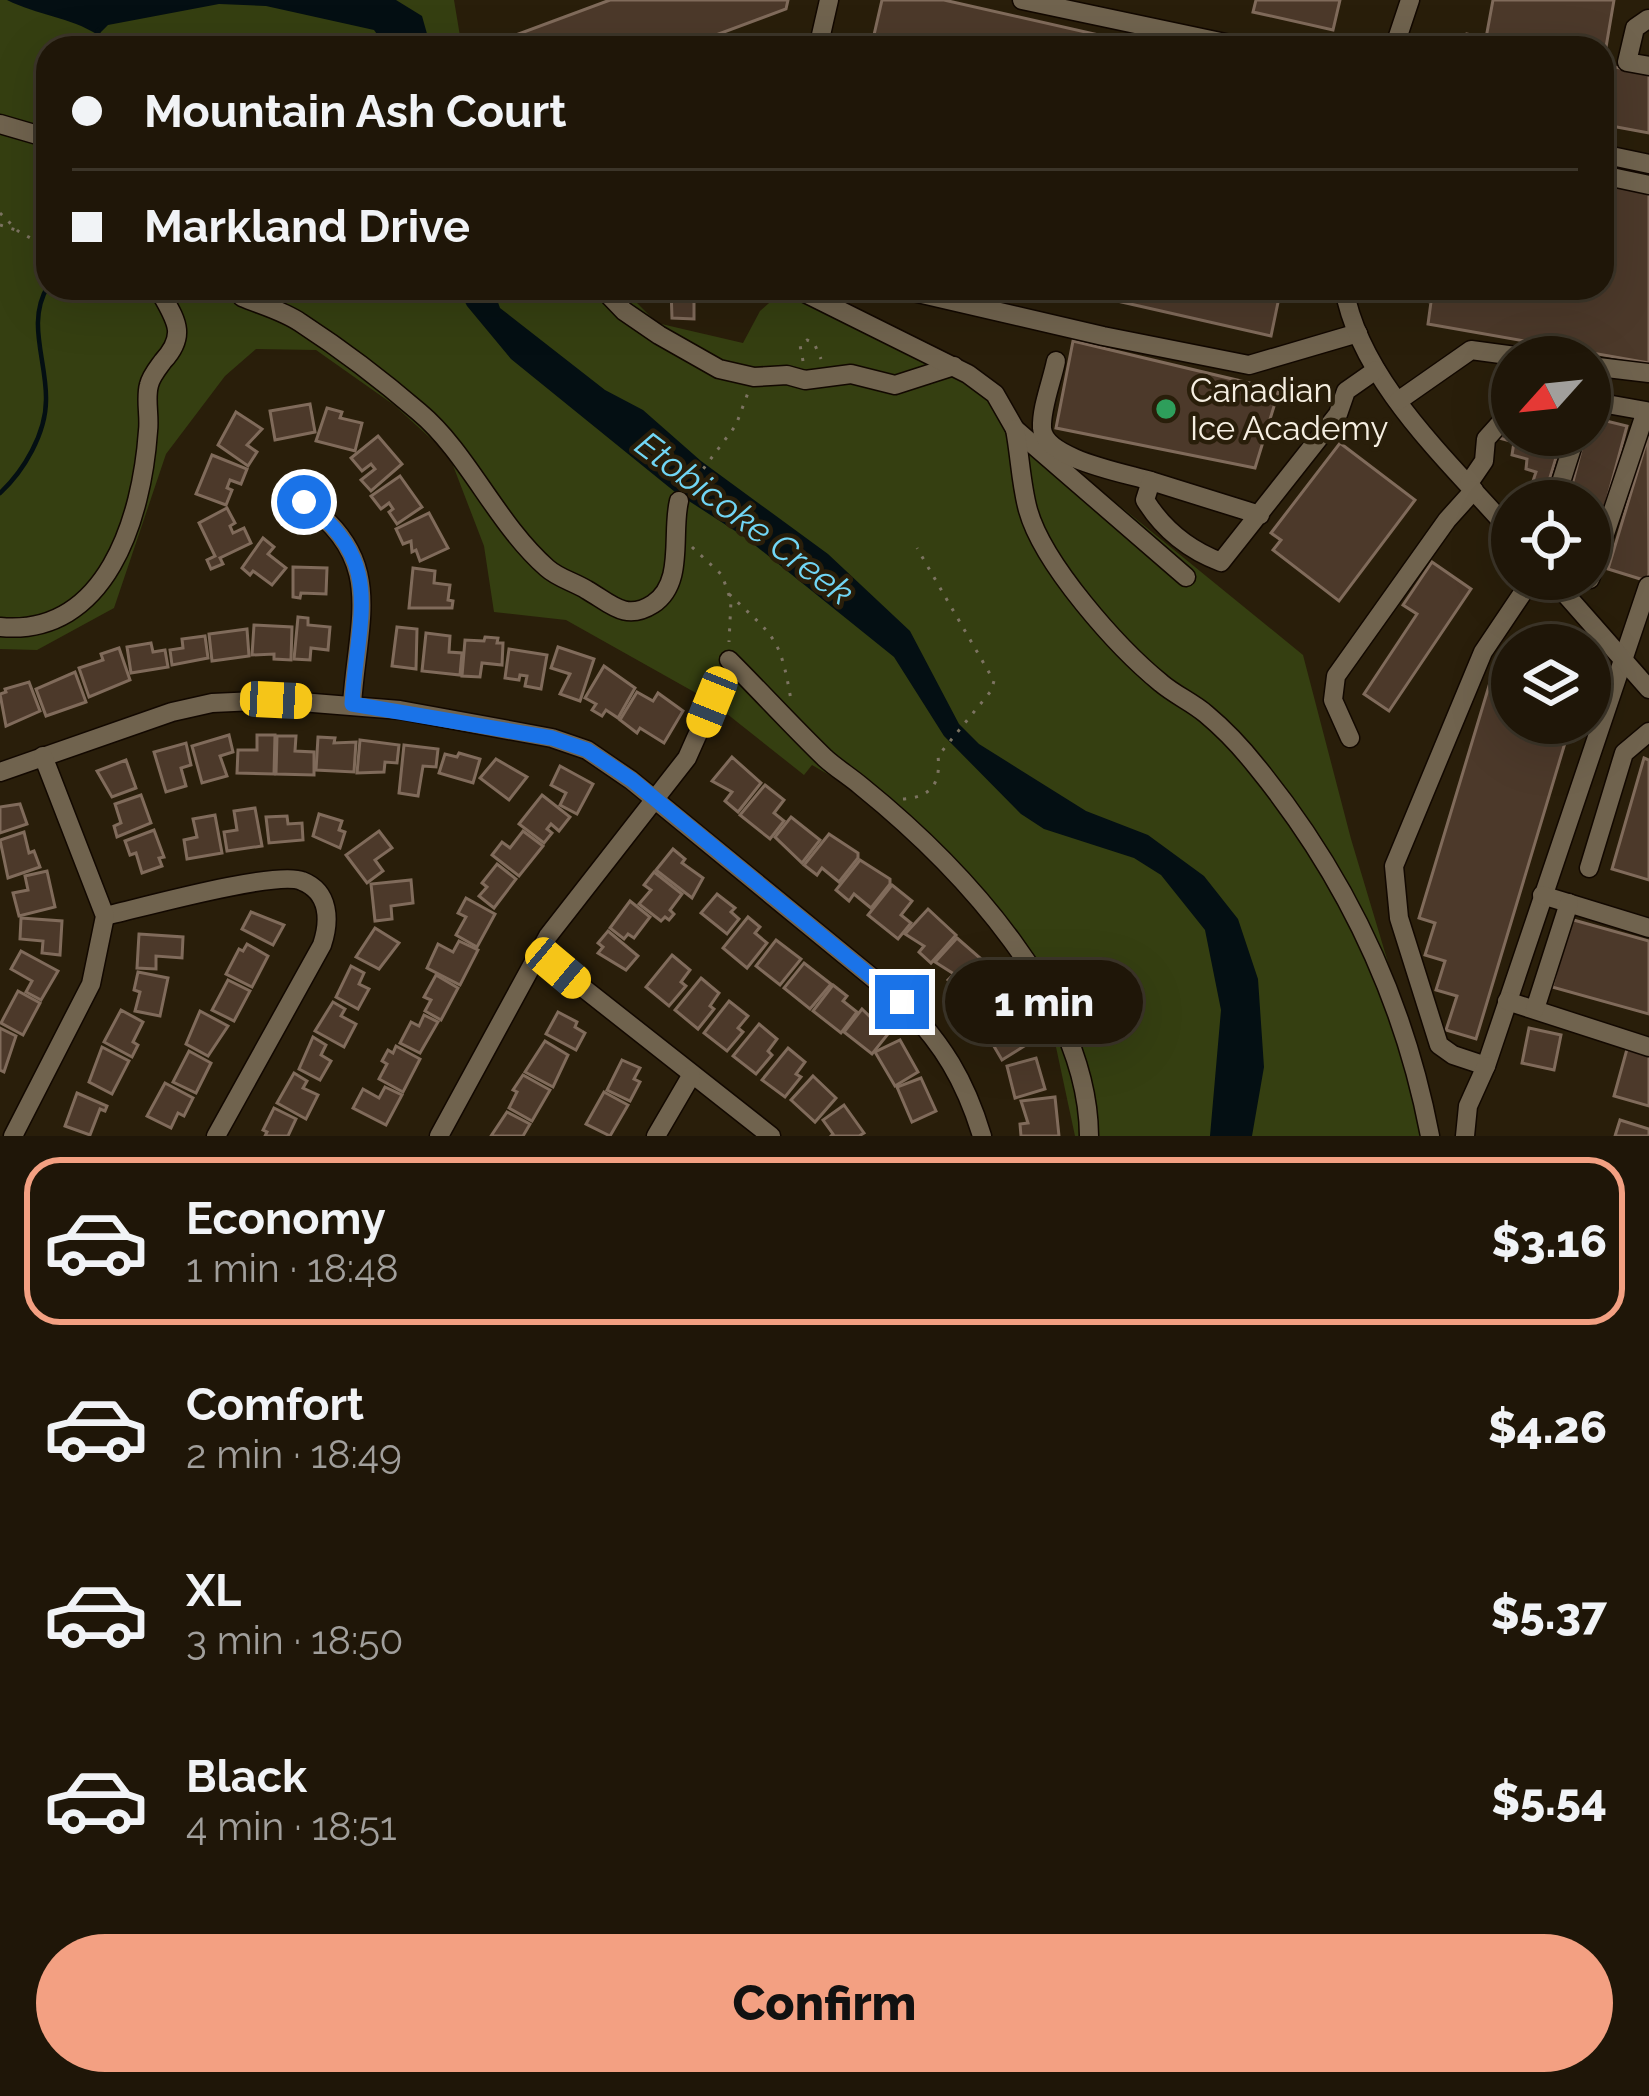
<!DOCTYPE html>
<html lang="en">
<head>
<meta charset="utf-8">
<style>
  body { margin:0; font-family:Raleway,sans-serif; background:#2c2316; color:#f1f3f6; height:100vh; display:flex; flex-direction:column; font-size:45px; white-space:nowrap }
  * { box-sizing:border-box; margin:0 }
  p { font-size:39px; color:#a19f9c }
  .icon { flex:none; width:66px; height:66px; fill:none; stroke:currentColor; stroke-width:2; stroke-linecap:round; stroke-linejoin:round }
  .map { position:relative; height:1136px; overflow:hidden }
  .details { display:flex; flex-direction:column; background:#1f1608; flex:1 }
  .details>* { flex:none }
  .guide { position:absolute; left:36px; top:36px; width:1578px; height:264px; border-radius:36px; box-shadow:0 12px 48px #0002,0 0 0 3px #3c3529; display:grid; align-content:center; height:264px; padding:0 36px; background:#1f1608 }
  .needle { width:78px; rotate:243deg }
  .controls { position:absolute; left:1491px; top:336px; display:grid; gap:24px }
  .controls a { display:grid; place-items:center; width:120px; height:120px; border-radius:50%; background:#1f1608; box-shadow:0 12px 48px #0002,0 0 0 3px #3c3529; font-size:60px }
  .end { position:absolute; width:54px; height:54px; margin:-27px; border:15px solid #1a73e8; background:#fff; box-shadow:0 0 0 6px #fff }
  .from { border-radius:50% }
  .bubble { position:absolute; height:84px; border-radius:42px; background:#1f1608; box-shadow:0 12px 48px #0002,0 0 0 3px #3c3529; font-size:39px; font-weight:800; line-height:84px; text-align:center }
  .car { position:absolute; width:36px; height:72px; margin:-36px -18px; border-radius:15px; box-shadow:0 0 9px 3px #0007; background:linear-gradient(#f5c518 24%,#345 0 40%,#f5c518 0 76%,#345 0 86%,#f5c518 0) }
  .guide b { display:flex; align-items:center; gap:42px; height:114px; font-size:45px }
  .guide b+b { border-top:3px solid #3c3529 }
  .guide i { width:30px; height:30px; background:#f1f3f6 }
  ul { padding:21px 0 0; list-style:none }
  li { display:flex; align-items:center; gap:36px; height:168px; margin:0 24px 18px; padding:0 12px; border:6px solid transparent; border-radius:36px }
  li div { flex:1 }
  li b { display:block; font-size:45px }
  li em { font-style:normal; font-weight:800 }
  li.on { border-color:#f3a082 }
  li>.icon { width:108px; height:108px; stroke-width:1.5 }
  .action { display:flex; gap:24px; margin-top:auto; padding:24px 36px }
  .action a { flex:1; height:138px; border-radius:72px; background:#f3a082; color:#111; font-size:48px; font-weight:800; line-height:138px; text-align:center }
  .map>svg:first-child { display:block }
</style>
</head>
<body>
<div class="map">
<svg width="1649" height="1136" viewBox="0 0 1649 1136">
  <rect width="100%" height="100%" fill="#291e0a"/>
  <path fill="#353f11" d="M0,0H454L462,48H48V288H622L657,323L743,343L760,311L786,288H812L939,350L998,385L1017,422L1303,655L1351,839L1440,1136H1075L1053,1033L1010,951L972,901L864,795L812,765L804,775L712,702L566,620L494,612L484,546L449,455L394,405L316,350L256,349L225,376L166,454L114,608L37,650L0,649Z"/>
  <g fill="#040f13">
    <path d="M7,0H396L422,16L431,48H387L374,30L266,6L219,4L108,25L98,35C70,17 37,15 7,0Z"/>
    <path d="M458,288H493L500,308L605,390L643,410L701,461L828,554L910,631L959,724L979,744L1086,811L1148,835L1204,876L1238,919L1258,979L1264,1067L1252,1136H1210L1221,1010L1205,930L1161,875L1134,858L1044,829L1021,814L944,736L894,657L746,538L675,492L511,359L467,306Z"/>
  </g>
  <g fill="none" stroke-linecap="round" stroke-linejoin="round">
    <g stroke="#040f13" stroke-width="4.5">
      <path d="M98,30L99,48"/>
      <path d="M0,493C24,471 46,433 46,400C47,361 26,322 48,286"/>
    </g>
  </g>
  <g fill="#4c392a" stroke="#806b5b" stroke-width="3">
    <path d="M610,0H788L786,9L681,48L486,46Z"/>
    <path d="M882,0H944L1156,48H871Z"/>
    <path d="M1256,0H1340L1333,30L1253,12Z"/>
    <path d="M1493,0H1614L1603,65L1649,73V133L1606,125L1609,110L1602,109V48H1465L1467,34L1486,38Z"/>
    <path d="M1602,182L1649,192V363L1428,324L1431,302L1404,298L1406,288H1602Z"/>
    <path d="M1060,288H1281L1271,336Z"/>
    <path d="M671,289L694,296V319L672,318Z"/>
    <path d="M1073,341L1279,390L1255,468L1056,428Z"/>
    <path d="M310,404L315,432L275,440L270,411Z"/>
    <path d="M327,408L342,412L340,418L362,423L355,451L316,441Z"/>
    <path d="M236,412L262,429L247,445L257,452L248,466L218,445Z"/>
    <path d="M1590,417L1627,426L1600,526L1590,523V501H1568L1585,435H1590Z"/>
    <path d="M1512,425V435H1563L1548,484L1533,481L1536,472L1526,469L1527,459L1512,455L1514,442L1499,438Z"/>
    <path d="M378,436L402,464L371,491L361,480L375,469L371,464L362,471L351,458Z"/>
    <path d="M1648,436L1649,574L1647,581L1608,569Z"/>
    <path d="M1340,443L1415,500L1339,601L1273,550L1281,540L1271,533Z"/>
    <path d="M212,455L247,469L241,484L230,480L227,488L232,490L226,505L196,494Z"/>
    <path d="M400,476L422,507L397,524L389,512L393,509L389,503L381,509L371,496Z"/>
    <path d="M227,508L235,523L230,526L233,533L244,528L251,543L220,558L223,564L211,569L207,560L215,556L199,523Z"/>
    <path d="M429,513L448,548L420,561L416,550L412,552L411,541L403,544L396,529Z"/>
    <path d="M263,538L274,547L268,554L286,568L272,585L253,571L250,575L242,568Z"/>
    <path d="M1432,562L1471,589L1389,711L1364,694L1417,614L1403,605Z"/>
    <path d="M293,567L327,568L326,594L301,593L300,598L293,597Z"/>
    <path d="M413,568L435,571L434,583L450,585L448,600L453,601L452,608H409Z"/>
    <path d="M298,617L308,618V625L330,627L328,650L311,648L310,660L294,659Z"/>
    <path d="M254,625L292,627L291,660L274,659V654L252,655Z"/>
    <path d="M397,627L417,629L416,669L392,666Z"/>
    <path d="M247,629L249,656L212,661L209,634Z"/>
    <path d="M426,633L450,636L449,652L462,653L460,675L422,671Z"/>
    <path d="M205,636L208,658L172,665L170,650L183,648L182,639Z"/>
    <path d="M485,637L498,638L497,643H503L502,665L482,663L480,677L462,676L465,640L484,641Z"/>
    <path d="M151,643L153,652L165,650L168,667L131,673L127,647Z"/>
    <path d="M558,647L594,659L580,701L560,694L570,674L551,668Z"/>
    <path d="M119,648L130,680L89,697L79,668L103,660L101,654Z"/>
    <path d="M509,649L547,655L541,689L525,686L527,676L520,675L519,680L505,678Z"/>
    <path d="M1498,656L1512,661V723H1571L1476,1039L1446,1030L1457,996L1436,990L1445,961L1425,955L1435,923L1419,918Z"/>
    <path d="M604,666L635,688L618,718L606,710L602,716L592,710L596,704L585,698Z"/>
    <path d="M75,672L86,702L46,716L36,689Z"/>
    <path d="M29,682L40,711L6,726L0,694L6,692L5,689Z"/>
    <path d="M637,692L653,701L658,693L683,711L664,743L640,728L637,733L620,720Z"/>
    <path d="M229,735L233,752L220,756L227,776L202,783L192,746Z"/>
    <path d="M257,735H275L274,774L237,773L238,750H257Z"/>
    <path d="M277,736H296L295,751L314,752V775L276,774Z"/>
    <path d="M318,737L335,738L334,743L356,742L354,772L316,770Z"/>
    <path d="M360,740L399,745L397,763L385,762L384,772L357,773Z"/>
    <path d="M186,743L191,765L181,768L186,786L166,792L154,752Z"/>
    <path d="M404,745L438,749L436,767L423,766L418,796L399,793Z"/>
    <path d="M459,753L480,759L473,783L439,773L445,754L457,757Z"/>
    <path d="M732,757L761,783L738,812L725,801L732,792L712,781Z"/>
    <path d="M1644,758L1649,760V880L1612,869Z"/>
    <path d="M496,759L527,777L509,800L480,778Z"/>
    <path d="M126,760L136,788L112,797L97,771Z"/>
    <path d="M560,766L593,784L577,814L560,805L566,793L551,785Z"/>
    <path d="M765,785L784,800L774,813L784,821L770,839L740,815Z"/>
    <path d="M141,795L151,823L117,837L114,826L121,823L115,804Z"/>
    <path d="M542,795L570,817L559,831L551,824L547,829L552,833L544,843L519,824Z"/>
    <path d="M20,804L27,824L0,833V807Z"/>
    <path d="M255,808L262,846L227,851L224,832L237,830L234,811Z"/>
    <path d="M319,814L342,821L339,830L345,832L340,848L313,836Z"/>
    <path d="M215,815L222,853L187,859L184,840L197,837L193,819Z"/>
    <path d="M287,816L288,824L302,823L303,840L269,843L266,817Z"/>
    <path d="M791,817L820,840L802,863L775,837Z"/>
    <path d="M154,830L164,857L159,858L162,866L142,873L136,853L130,855L125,841Z"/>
    <path d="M379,831L392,848L375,860L383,871L367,883L346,855Z"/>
    <path d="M523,831L543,846L519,876L492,855L502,842L510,848Z"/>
    <path d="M24,832L29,853L34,851L40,867L8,878L0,840Z"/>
    <path d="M829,834L858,853V858L839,882L822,868L817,875L804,865Z"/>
    <path d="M673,849L685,859L682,863L703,878L692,898L656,870Z"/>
    <path d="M860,860L890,879V884L871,908L854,894L849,901L836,890Z"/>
    <path d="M497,864L516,879L494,908L479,896L487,887L482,883Z"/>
    <path d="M47,871L55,907L19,916L13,893L28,890L25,876Z"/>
    <path d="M654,872L682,894L670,910L674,914L669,920L665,917L661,921L639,904L651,890L644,885Z"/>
    <path d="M411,880L413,903L391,906L392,919L375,921L371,884Z"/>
    <path d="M892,885L912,901L901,915L911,923L898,939L868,915Z"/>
    <path d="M717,894L735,908L731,912L739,919L727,934L701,913Z"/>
    <path d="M466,898L495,914L477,947L456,935L466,917L458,913Z"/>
    <path d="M630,901L650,917L634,938L628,934L624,939L610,928Z"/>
    <path d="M928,909L956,935L931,963L919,952L924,946L905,934Z"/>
    <path d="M251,912L284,925L273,945L242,929Z"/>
    <path d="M748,917L760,927L755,933L767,943L747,968L723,948Z"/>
    <path d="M21,918L62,921L60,955L42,953L43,941L20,939Z"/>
    <path d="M1570,919L1649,941V1014L1552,987Z"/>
    <path d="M375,928L399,943L379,969L356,957Z"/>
    <path d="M608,931L638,956L626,970L598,953L603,947L598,943Z"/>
    <path d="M139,934L183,937L182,958L156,956V969L137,968Z"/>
    <path d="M957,938L987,964L961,992L948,980L954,974L935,962Z"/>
    <path d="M776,940L801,959L780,985L756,966Z"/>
    <path d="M459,941L478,950L460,985L427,968L438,944L453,952Z"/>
    <path d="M247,944L268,956L252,987L226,974L239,949L243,951Z"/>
    <path d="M21,951L58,971L41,1000L26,992L32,981L11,969Z"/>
    <path d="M672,955L690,970L681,982L686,986L669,1006L646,987Z"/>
    <path d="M804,963L831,984L810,1009L784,988Z"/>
    <path d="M351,966L364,973L359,984L369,989L358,1009L336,997Z"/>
    <path d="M138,972L168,978L160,1016L135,1011L140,992L134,990Z"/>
    <path d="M995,972L1015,1006L983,1026L974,1012L983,1007L979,1000L974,1003L966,990Z"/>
    <path d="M436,975L458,988L441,1020L425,1011L431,1000L424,997Z"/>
    <path d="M701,978L719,993L710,1006L714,1009L698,1029L675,1010Z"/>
    <path d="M228,980L250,991L234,1021L212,1010Z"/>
    <path d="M833,985L847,996L843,1001L857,1012L841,1033L813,1011Z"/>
    <path d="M18,991L40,1003L23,1035L1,1023Z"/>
    <path d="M729,1001L748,1016L738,1028L743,1032L727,1051L704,1033Z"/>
    <path d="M333,1002L345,1009L341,1016L356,1024L344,1047L315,1031Z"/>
    <path d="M862,1009L888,1034L872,1054L844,1032Z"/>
    <path d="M121,1010L143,1022L133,1042L138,1045L132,1057L104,1042Z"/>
    <path d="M200,1011L228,1026L208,1056L186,1044Z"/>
    <path d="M558,1012L577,1022L575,1027L585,1033L576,1050L546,1034Z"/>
    <path d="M1017,1012L1022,1021L1018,1024L1029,1043L1002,1060L985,1031Z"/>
    <path d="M424,1015L438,1022L420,1053L400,1043L411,1022L419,1026Z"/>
    <path d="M759,1024L777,1039L768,1051L772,1055L756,1074L733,1056Z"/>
    <path d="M0,1028L16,1036L4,1072L0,1070Z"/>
    <path d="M1529,1028L1561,1035L1554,1070L1522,1063Z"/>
    <path d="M313,1037L326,1045L321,1055L331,1061L320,1080L299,1069Z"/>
    <path d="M900,1040L918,1072L895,1086L875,1052Z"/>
    <path d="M545,1041L568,1055L553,1087L525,1072Z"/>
    <path d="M396,1046L420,1059L403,1092L379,1079L387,1064L382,1061L388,1050L393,1053Z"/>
    <path d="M102,1047L129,1061L112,1094L89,1082Z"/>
    <path d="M788,1048L805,1062L796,1074L801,1077L785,1097L762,1080Z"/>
    <path d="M1627,1049L1649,1055V1106L1614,1096Z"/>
    <path d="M189,1051L211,1063L196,1093L173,1082Z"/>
    <path d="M1036,1058L1045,1089L1015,1098L1007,1066Z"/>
    <path d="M622,1060L640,1068L634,1079L640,1082L630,1101L607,1090Z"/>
    <path d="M294,1073L307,1081L303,1088L318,1095L306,1119L277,1103Z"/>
    <path d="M523,1075L550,1090L532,1121L509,1108L517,1092L513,1090Z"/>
    <path d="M813,1076L836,1098L815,1122L791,1100Z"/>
    <path d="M921,1078L936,1111L912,1122L897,1087Z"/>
    <path d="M165,1083L193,1098L184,1116L178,1113L171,1128L147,1116Z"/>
    <path d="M385,1087L402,1095L386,1125L353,1108L363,1089L379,1098Z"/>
    <path d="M604,1092L628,1105L610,1136L586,1124Z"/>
    <path d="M77,1093L107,1106L105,1111L100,1109L90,1135L65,1126Z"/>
    <path d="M1055,1097L1059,1136H1021L1020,1124L1028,1123L1021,1101Z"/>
    <path d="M844,1105L864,1133L859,1136H831L833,1134L823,1120Z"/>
    <path d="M274,1108L296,1119L288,1136H265L267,1132L263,1130Z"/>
    <path d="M507,1112L530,1124L523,1136H491Z"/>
    <path d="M1620,1120L1649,1129V1136H1615Z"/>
  </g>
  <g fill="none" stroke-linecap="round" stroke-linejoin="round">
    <g stroke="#120800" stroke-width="21">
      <g id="minor">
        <path d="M1022,0L1249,48"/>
        <path d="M1648,19L1635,28L1627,62L1649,66"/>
        <path d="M818,48L829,0"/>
        <path d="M1394,48L1410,0"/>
        <path d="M0,124L48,138"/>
        <path d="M1602,154L1649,164"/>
        <path d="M1602,175L1649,185"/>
        <path d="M602,288L624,311L659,335L719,369L754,377L787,375L805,380L851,374L895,385L954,366"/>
        <path d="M795,288L968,374L995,394L1015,429L1186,577"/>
        <path d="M896,288L1103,336L1249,365L1358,333"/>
        <path d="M1344,288C1360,382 1451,463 1512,533"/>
        <path d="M242,297C261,305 284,311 301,323C341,349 383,381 419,412C468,453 496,523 547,568C558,578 574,582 587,590C610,603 625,622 653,604C685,583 671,534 679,501"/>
        <path d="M1056,361C1052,381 1041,408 1042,428C1044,459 1125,473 1151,481"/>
        <path d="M1590,366L1649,373"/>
        <path d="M1398,401L1471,350L1523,357"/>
        <path d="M1590,401L1646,411L1590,579"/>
        <path d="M1015,429C1020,455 1021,485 1028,510C1043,564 1117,647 1161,683C1175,695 1192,702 1206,714C1224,729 1242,748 1257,767C1345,875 1404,999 1430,1136"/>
        <path d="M1469,483L1484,461L1486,439L1512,410"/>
        <path d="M1555,501L1576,435"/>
        <path d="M304,502C386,559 358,618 352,704"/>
        <path d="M1260,515L1151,481L1145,500C1163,529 1189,550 1221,562L1338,414L1346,391L1376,370"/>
        <path d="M1532,579L1483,652L1394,866L1399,918L1439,1045L1453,1055L1486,1066L1648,586"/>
        <path d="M1552,579L1649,689"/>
        <path d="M0,627C107,637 142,517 148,431C150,416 145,399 149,385C151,376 158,368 163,361C189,333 174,318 158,288"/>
        <path d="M729,660C761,692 792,726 825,758C836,768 849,776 861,786C960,866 1088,1001 1089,1136"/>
        <path d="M1350,738L1333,700L1336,676L1447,520L1474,490"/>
        <path d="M0,772L172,712L212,703L276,700L400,710L552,738L587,750L631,780L902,1002C943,1044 965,1080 982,1136"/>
        <path d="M1589,868L1624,753L1649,732"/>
        <path d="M1542,895L1649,928"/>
        <path d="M105,916C140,908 276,870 302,881C330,892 330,921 322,945L216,1136"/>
        <path d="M539,953L771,1136"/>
        <path d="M1507,1001L1649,1047"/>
        <path d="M1535,1009L1569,903"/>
        <path d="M13,1136L91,984L105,916L43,756"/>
        <path d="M439,1136L548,936L687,758L712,702"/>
        <path d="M656,1136L691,1076"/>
        <path d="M1465,1136L1468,1106L1486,1066"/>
      </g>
    </g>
    <g stroke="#7d7462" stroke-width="3" stroke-dasharray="3 9" stroke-linecap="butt">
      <path d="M0,213L18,231L48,248"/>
      <path d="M0,225L16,230"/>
      <path d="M212,288L229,293"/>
      <path d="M803,361L800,345L807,340L814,343L821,359"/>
      <path d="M689,488L736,425L749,390"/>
      <path d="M692,547L722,575L731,601L729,642"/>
      <path d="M729,594C775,638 780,636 791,700"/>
      <path d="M903,799C931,797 941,784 938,756L991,691L994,681L917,548"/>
    </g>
    <use href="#minor" stroke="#70634e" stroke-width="18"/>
  </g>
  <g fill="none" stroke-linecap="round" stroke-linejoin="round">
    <path stroke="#1a73e8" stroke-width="15" d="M304,502C387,561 357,617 352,704L552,738L587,750L632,780L902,1002"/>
  </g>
  <circle fill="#2e9e5b" stroke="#291e0a" stroke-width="4.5" cx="1166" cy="409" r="12"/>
  <g text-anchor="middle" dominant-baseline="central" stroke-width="9" stroke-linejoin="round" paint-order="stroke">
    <g font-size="33" fill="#f6efe2" stroke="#291e0a" text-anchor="start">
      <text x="1190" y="390">Canadian<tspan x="1190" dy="38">Ice Academy</tspan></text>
    </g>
    <g font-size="36" font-style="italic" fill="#71d6f5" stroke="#291e0a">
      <text transform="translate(745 518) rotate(37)">Etobicoke Creek</text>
    </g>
  </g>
</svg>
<div class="controls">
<a><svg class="needle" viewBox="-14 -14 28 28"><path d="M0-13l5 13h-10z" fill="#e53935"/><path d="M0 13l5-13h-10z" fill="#a19f9c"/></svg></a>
<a><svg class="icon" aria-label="locate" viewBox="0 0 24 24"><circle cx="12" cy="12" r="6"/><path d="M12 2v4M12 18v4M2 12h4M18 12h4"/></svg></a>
<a><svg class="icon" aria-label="layers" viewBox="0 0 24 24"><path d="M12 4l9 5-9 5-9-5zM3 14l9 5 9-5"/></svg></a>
</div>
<i class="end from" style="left:304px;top:502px"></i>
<i class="end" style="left:902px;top:1002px"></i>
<div class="bubble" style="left:945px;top:960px;width:198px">1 min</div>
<i class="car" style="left:276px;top:700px;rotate:93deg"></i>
<i class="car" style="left:712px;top:702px;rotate:202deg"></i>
<i class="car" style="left:558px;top:968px;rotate:130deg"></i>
<div class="guide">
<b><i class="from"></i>Mountain Ash Court</b>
<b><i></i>Markland Drive</b>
</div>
</div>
<section class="details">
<ul>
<li class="on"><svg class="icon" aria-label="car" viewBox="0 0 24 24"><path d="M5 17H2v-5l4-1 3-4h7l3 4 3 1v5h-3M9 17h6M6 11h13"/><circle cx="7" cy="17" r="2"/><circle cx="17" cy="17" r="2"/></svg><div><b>Economy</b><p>1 min · 18:48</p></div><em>$3.16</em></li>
<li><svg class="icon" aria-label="car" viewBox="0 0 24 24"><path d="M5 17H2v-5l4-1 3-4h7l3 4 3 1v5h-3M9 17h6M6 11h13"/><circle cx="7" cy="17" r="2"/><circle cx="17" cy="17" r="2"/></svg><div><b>Comfort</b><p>2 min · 18:49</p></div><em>$4.26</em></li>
<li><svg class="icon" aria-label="car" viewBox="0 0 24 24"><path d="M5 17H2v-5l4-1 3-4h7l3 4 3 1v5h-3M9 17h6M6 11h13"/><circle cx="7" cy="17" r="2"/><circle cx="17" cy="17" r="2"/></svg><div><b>XL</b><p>3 min · 18:50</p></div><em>$5.37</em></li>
<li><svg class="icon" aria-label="car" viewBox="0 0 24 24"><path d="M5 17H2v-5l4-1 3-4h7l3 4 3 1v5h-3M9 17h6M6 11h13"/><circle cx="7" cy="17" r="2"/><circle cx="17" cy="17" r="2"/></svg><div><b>Black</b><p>4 min · 18:51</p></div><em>$5.54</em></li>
</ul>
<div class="action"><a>Confirm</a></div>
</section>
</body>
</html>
